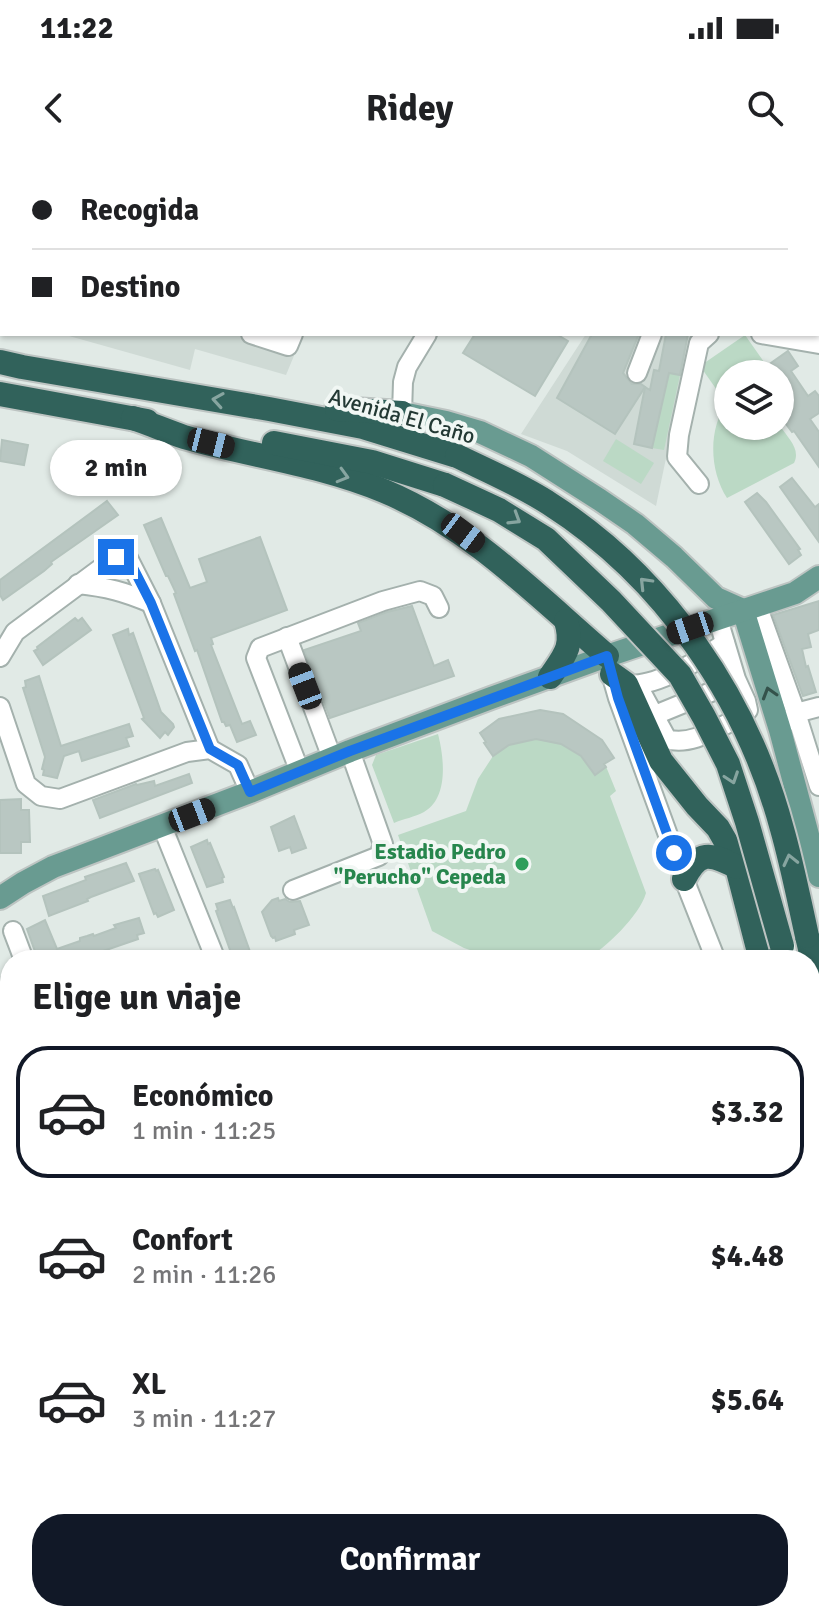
<!DOCTYPE html>
<html lang="es">
<head>
<meta charset="utf-8">
<style>
  body { margin:0; font-family:Signika,sans-serif; background:#f6f6f6; color:#202124; height:100vh; display:flex; flex-direction:column; font-size:30px; white-space:nowrap }
  * { box-sizing:border-box; margin:0 }
  p { font-size:26px; color:#757577 }
  .icon { flex:none; width:44px; height:44px; fill:none; stroke:currentColor; stroke-width:2; stroke-linecap:round; stroke-linejoin:round }
  .map { position:relative; flex:1; overflow:hidden }
  .sheet { position:absolute; left:0px; top:790px; width:820px; height:672px; display:flex; flex-direction:column; background:#fff; border-radius:32px 32px 0 0; box-shadow:0 2px 6px #0004 }
  .sheet>* { flex:none }
  .guide { position:absolute; left:0px; top:0px; width:820px; height:176px; box-shadow:0 2px 6px #0004; display:grid; align-content:center; height:176px; padding:0 32px; background:#fff }
  .tools { position:absolute; left:714px; top:200px; display:grid; gap:16px }
  .tools a { display:grid; place-items:center; width:80px; height:80px; border-radius:50%; background:#fff; box-shadow:0 2px 6px #0004; font-size:40px }
  .end { position:absolute; width:36px; height:36px; margin:-18px; border:10px solid #1a73e8; background:#fff; box-shadow:0 0 0 4px #fff }
  .from { border-radius:50% }
  .bubble { position:absolute; height:56px; border-radius:28px; background:#fff; box-shadow:0 2px 6px #0004; font-size:26px; font-weight:700; line-height:56px; text-align:center }
  .car { position:absolute; width:24px; height:48px; margin:-24px -12px; border-radius:10px; box-shadow:0 0 6px 2px #0007; background:linear-gradient(#222 24%,#8ab4d8 0 40%,#222 0 76%,#8ab4d8 0 86%,#222 0) }
  .guide b { display:flex; align-items:center; gap:28px; height:76px; font-size:30px }
  .guide b+b { border-top:2px solid #e0e0e0 }
  .guide i { width:20px; height:20px; background:#202124 }
  ul { padding:0; list-style:none }
  li { display:flex; align-items:center; gap:24px; height:132px; margin:0 16px 12px; padding:0 16px; border:4px solid transparent; border-radius:32px }
  li div { flex:1 }
  li b { display:block; font-size:30px }
  li em { font-style:normal; font-weight:700 }
  li.on { border-color:#111827 }
  li>.icon { width:72px; height:72px; stroke-width:1.5 }
  h2 { padding:0 32px; font-size:36px; line-height:96px }
  .button { display:flex; gap:16px; margin-top:auto; padding:16px 32px }
  .button a { flex:1; height:92px; border-radius:32px; background:#111827; color:#fff; font-size:32px; font-weight:700; line-height:92px; text-align:center }
  .status { display:flex; justify-content:space-between; align-items:center; height:56px; padding:0 40px; background:#fff; direction:ltr }
  .status svg { height:22px; fill:currentColor }
  header { display:flex; justify-content:space-between; align-items:center; height:104px; padding:0 32px; background:#fff; font-size:36px; font-weight:700 }
  .map>svg:first-child { display:block }
</style>
</head>
<body>
<div class="status"><b>11:22</b><svg viewBox="0 0 49 12"><path d="M0 12V9h3v3zM5 12V6h3v6zM10 12V3h3v9zM15 12V0h3v12zM26 1h20v11H26zM47 4h2v5h-2z"/></svg></div>
<header><svg class="icon" aria-label="back" viewBox="0 0 24 24"><path d="M15 5l-7 7 7 7"/></svg>Ridey<svg class="icon" aria-label="search" viewBox="0 0 24 24"><circle cx="10" cy="10" r="6"/><path d="M15 15l6 6"/></svg></header>
<div class="map">
<svg width="819" height="1462" viewBox="0 0 819 1462">
  <rect width="100%" height="100%" fill="#e1eae6"/>
  <g fill="#cfdad5">
    <path d="M0,0H419L418,2H2V110L0,109Z"/>
    <path d="M62,174H303L286,215L195,189L190,210Z"/>
    <path d="M586,174H692L656,346L567,291L521,274Z"/>
  </g>
  <g fill="#bbd9c5">
    <path d="M745,175L764,202L747,214H728V227L719,233L700,206Z"/>
    <path d="M669,213L680,215L664,290L652,288Z"/>
    <path d="M728,241V266H780C788,278 801,289 794,303L727,338C709,310 708,268 728,241Z"/>
    <path d="M616,279L654,303L641,324L603,301Z"/>
    <path d="M541,550L565,555V558L571,559L602,580L614,598L605,604L616,631L610,636L646,733C640,755 605,789 585,800H499L464,788L432,771L398,675L466,651L478,619L493,596L480,573L499,559Z"/>
    <path d="M438,574C444,597 449,638 424,652C415,657 403,659 394,663L372,605L376,595Z"/>
    <path d="M10,1411V1452H467V1462H0V1416Z"/>
    <path d="M819,1418V1462H737L756,1452H810V1424Z"/>
  </g>
  <g fill="#b9c7c2" stroke="#b4c3bd" stroke-width="2">
    <path d="M475,174H556L568,181L535,236L463,193Z"/>
    <path d="M592,174H639L623,213L632,224H641L645,227L615,274L557,238Z"/>
    <path d="M666,174H688L680,215L669,213L652,288L634,284L645,227L650,230L654,210L659,211Z"/>
    <path d="M788,191L798,206L791,211L808,236L815,231L819,236V253L810,259L819,272V307L794,271L792,272L780,256L792,247L780,230V214H769L764,208Z"/>
    <path d="M2,280L28,285L24,305L0,301Z"/>
    <path d="M792,318L815,347L819,344V382L780,327Z"/>
    <path d="M757,333L766,342L800,389L798,390L801,395L789,404L745,342Z"/>
    <path d="M107,341L118,355L51,402L52,404L44,411L3,440L0,435V420Z"/>
    <path d="M161,358L190,428L207,422L199,399L260,377L287,450L211,478L213,484L211,485L242,564L250,561L256,575L237,582L230,565L226,566L224,562H222L197,490L195,491L174,434L176,433L168,416H166L144,365Z"/>
    <path d="M819,441V470L808,474L811,487L802,489L806,507L808,506L816,532L803,536L773,455Z"/>
    <path d="M412,446L434,506L448,500L454,516L330,558L304,490L361,471L358,463L387,452Z"/>
    <path d="M75,458L78,461L82,458L91,470L43,505L34,491L38,489L37,487Z"/>
    <path d="M128,469L129,475L133,473L161,552L173,564L174,567L168,575L165,572L160,578L142,559L144,558L113,475Z"/>
    <path d="M39,516L61,586L129,564L133,576L126,578L129,586L82,601L79,591L64,596L57,618L43,615L44,610L42,609L45,597L23,528L26,527L25,521Z"/>
    <path d="M540,550L563,554L602,580L614,598L604,604L606,607L595,615L581,596L561,584L536,579L509,585L493,596L484,583L486,582L480,573L499,559Z"/>
    <path d="M189,614L192,623L100,658L93,640L136,624L137,625L154,621L155,626Z"/>
    <path d="M21,639V650H29L30,682H21V693H0V640Z"/>
    <path d="M294,656L306,688L292,693L290,687L279,691L271,667Z"/>
    <path d="M207,680L208,684L210,683L224,717L222,718L223,722L207,727L191,687Z"/>
    <path d="M126,703L134,721L91,737L87,739L88,741L49,756L43,736L86,720L85,717Z"/>
    <path d="M155,709L156,711L158,710L174,750L158,757L156,753L154,754L139,714Z"/>
    <path d="M278,738L279,741L285,739L290,742L300,741L309,765L294,770L295,774L276,781L275,777L273,778L271,776L262,752L272,740Z"/>
    <path d="M230,740L233,748L234,747L253,800H234L230,790L216,751L218,750L216,744Z"/>
    <path d="M139,758L144,773L137,775L138,779L83,798L82,796L75,799L73,794L58,800H41L39,796L37,797L27,769L45,760L57,789L80,781V778L87,776L93,774L94,776L116,768L114,765Z"/>
    <path d="M0,816L8,834L10,833L9,882L0,858Z"/>
    <path d="M10,1105V1155L7,1156L10,1162V1170L0,1173V1109Z"/>
  </g>
  <g fill="none" stroke-linecap="round" stroke-linejoin="round">
    <g stroke="#a4b1ad" stroke-width="22">
      <g id="minor">
        <path d="M499,0L505,2"/>
        <path d="M528,0L534,2"/>
        <path d="M801,0L813,2"/>
        <path d="M24,2V0"/>
        <path d="M62,2L63,0"/>
        <path d="M260,2V0"/>
        <path d="M361,2V0"/>
        <path d="M743,2V0"/>
        <path d="M818,40H819"/>
        <path d="M818,72H819"/>
        <path d="M0,81L2,78"/>
        <path d="M251,174L288,186L293,174"/>
        <path d="M761,174L819,184"/>
        <path d="M637,213L652,174"/>
        <path d="M402,253L403,222L407,207L427,174"/>
        <path d="M699,324L677,297L679,275L699,183L709,174"/>
        <path d="M78,424C107,427 125,432 151,443"/>
        <path d="M757,445L796,553L819,626"/>
        <path d="M287,477L332,598"/>
        <path d="M0,497L15,472L116,397L127,396L151,443L210,589"/>
        <path d="M610,510L618,538L684,719L716,800"/>
        <path d="M629,524C655,528 703,498 725,483"/>
        <path d="M638,526L667,579C692,587 720,566 743,556L748,550L746,541L736,519L718,459"/>
        <path d="M0,547L26,624L41,636L60,639L187,592L210,589L238,605L250,632"/>
        <path d="M655,555L711,532L733,520"/>
        <path d="M787,562L796,553L819,547"/>
        <path d="M300,612L256,498L260,488L383,441L420,431L433,436L439,448"/>
        <path d="M162,666L216,800"/>
        <path d="M293,730L379,696L383,684L350,591"/>
        <path d="M13,771L24,800"/>
        <path d="M810,1042L819,1079"/>
        <path d="M0,1194L10,1190"/>
      </g>
    </g>
    <g stroke="#bdc4c2" stroke-width="26">
      <g id="major">
        <path d="M402,253L446,262L480,272L531,296L600,340L635,364L674,397L716,438L743,450L780,570L819,716"/>
        <path d="M0,738L23,723L53,707L250,632L350,591L491,538L607,496L795,433L819,417"/>
      </g>
    </g>
    <g stroke="#bdc4c2" stroke-width="28">
      <g id="highway">
        <path d="M0,202L22,207L269,249L363,267L457,296"/>
        <path d="M0,234L147,261"/>
        <path d="M337,249L402,253"/>
        <path d="M133,258C150,264 167,271 184,277C250,296 320,304 384,331C471,367 536,435 607,496"/>
        <path d="M274,283L372,302L445,325"/>
        <path d="M612,514L626,524L661,601L697,646L718,668L730,689L737,707L761,800"/>
        <path d="M550,517C564,496 574,487 566,461"/>
        <path d="M684,719C699,690 710,693 737,707"/>
        <path d="M807,776L819,827"/>
        <path d="M810,907L819,946"/>
        <path d="M810,948L819,972"/>
      </g>
    </g>
    <g stroke="#84aba1" stroke-width="2" stroke-dasharray="4 6" stroke-linecap="butt">
      <path d="M568,0L575,2"/>
      <path d="M724,2L725,0"/>
    </g>
    <use href="#minor" stroke="#fff" stroke-width="18"/>
    <use href="#major" stroke="#699b91" stroke-width="22"/>
    <use href="#highway" stroke="#31625b" stroke-width="24"/>
    <g stroke="#bdc4c2" stroke-width="28" stroke-linecap="butt">
      <g id="highway-bridge">
        <path d="M457,296C488,311 521,325 550,344C664,417 747,538 782,669C792,704 799,740 807,776"/>
        <path d="M445,325L499,350L546,379L611,441L680,515L704,557L728,604L747,662L782,786"/>
      </g>
    </g>
    <use href="#highway-bridge" stroke="#31625b" stroke-width="24"/>
  </g>
  <defs><path id="oneway-chevron" d="M-2-3.5L2.5 0L-2 3.5" fill="none" stroke-width="1.6" stroke-linecap="round" stroke-linejoin="round" transform="scale(2)"/></defs>
  <g stroke="#87a5a0">
    <use href="#oneway-chevron" transform="translate(218 240) rotate(-171)"/>
    <use href="#oneway-chevron" transform="translate(343 316) rotate(16)"/>
    <use href="#oneway-chevron" transform="translate(515 359) rotate(32)"/>
    <use href="#oneway-chevron" transform="translate(645 423) rotate(-134)"/>
    <use href="#oneway-chevron" transform="translate(732 618) rotate(71)"/>
    <use href="#oneway-chevron" transform="translate(790 700) rotate(-103)"/>
  </g>
  <use stroke="#34524b" href="#oneway-chevron" transform="translate(769 533) rotate(-107)"/>
  <g fill="none" stroke-linecap="round" stroke-linejoin="round">
    <path stroke="#1a73e8" stroke-width="10" d="M116,397L127,396L151,443L210,589L238,605L250,632L350,591L607,496L618,538L674,693"/>
  </g>
  <circle fill="#2e9e5b" stroke="#f1f7f4" stroke-width="3" cx="522" cy="704" r="8"/>
  <g text-anchor="middle" dominant-baseline="central" stroke-width="8" stroke-linejoin="round" paint-order="stroke">
    <g font-size="22" fill="#233934" stroke="#f1f7f4">
      <text transform="translate(402 256) rotate(16)">Avenida El Caño</text>
    </g>
    <g font-size="22" font-weight="bold" fill="#27864d" stroke="#f1f7f4" text-anchor="end">
      <text x="506" y="691">Estadio Pedro<tspan x="506" dy="25">"Perucho" Cepeda</tspan></text>
    </g>
  </g>
</svg>
<div class="tools">
<a><svg class="icon" aria-label="layers" viewBox="0 0 24 24"><path d="M12 4l9 5-9 5-9-5zM3 14l9 5 9-5"/></svg></a>
</div>
<i class="end from" style="left:674px;top:693px"></i>
<i class="end" style="left:116px;top:397px"></i>
<div class="bubble" style="left:50px;top:280px;width:132px">2 min</div>
<i class="car" style="left:211px;top:283px;rotate:104deg"></i>
<i class="car" style="left:463px;top:373px;rotate:127deg"></i>
<i class="car" style="left:690px;top:468px;rotate:251deg"></i>
<i class="car" style="left:305px;top:526px;rotate:339deg"></i>
<i class="car" style="left:192px;top:655px;rotate:69deg"></i>
<div class="guide">
<b><i class="from"></i>Recogida</b>
<b><i></i>Destino</b>
</div>
<section class="sheet">
<h2>Elige un viaje</h2>
<ul>
<li class="on"><svg class="icon" aria-label="car" viewBox="0 0 24 24"><path d="M5 17H2v-5l4-1 3-4h7l3 4 3 1v5h-3M9 17h6M6 11h13"/><circle cx="7" cy="17" r="2"/><circle cx="17" cy="17" r="2"/></svg><div><b>Económico</b><p>1 min · 11:25</p></div><em>$3.32</em></li>
<li><svg class="icon" aria-label="car" viewBox="0 0 24 24"><path d="M5 17H2v-5l4-1 3-4h7l3 4 3 1v5h-3M9 17h6M6 11h13"/><circle cx="7" cy="17" r="2"/><circle cx="17" cy="17" r="2"/></svg><div><b>Confort</b><p>2 min · 11:26</p></div><em>$4.48</em></li>
<li><svg class="icon" aria-label="car" viewBox="0 0 24 24"><path d="M5 17H2v-5l4-1 3-4h7l3 4 3 1v5h-3M9 17h6M6 11h13"/><circle cx="7" cy="17" r="2"/><circle cx="17" cy="17" r="2"/></svg><div><b>XL</b><p>3 min · 11:27</p></div><em>$5.64</em></li>
</ul>
<div class="button"><a>Confirmar</a></div>
</section>
</div>
</body>
</html>
